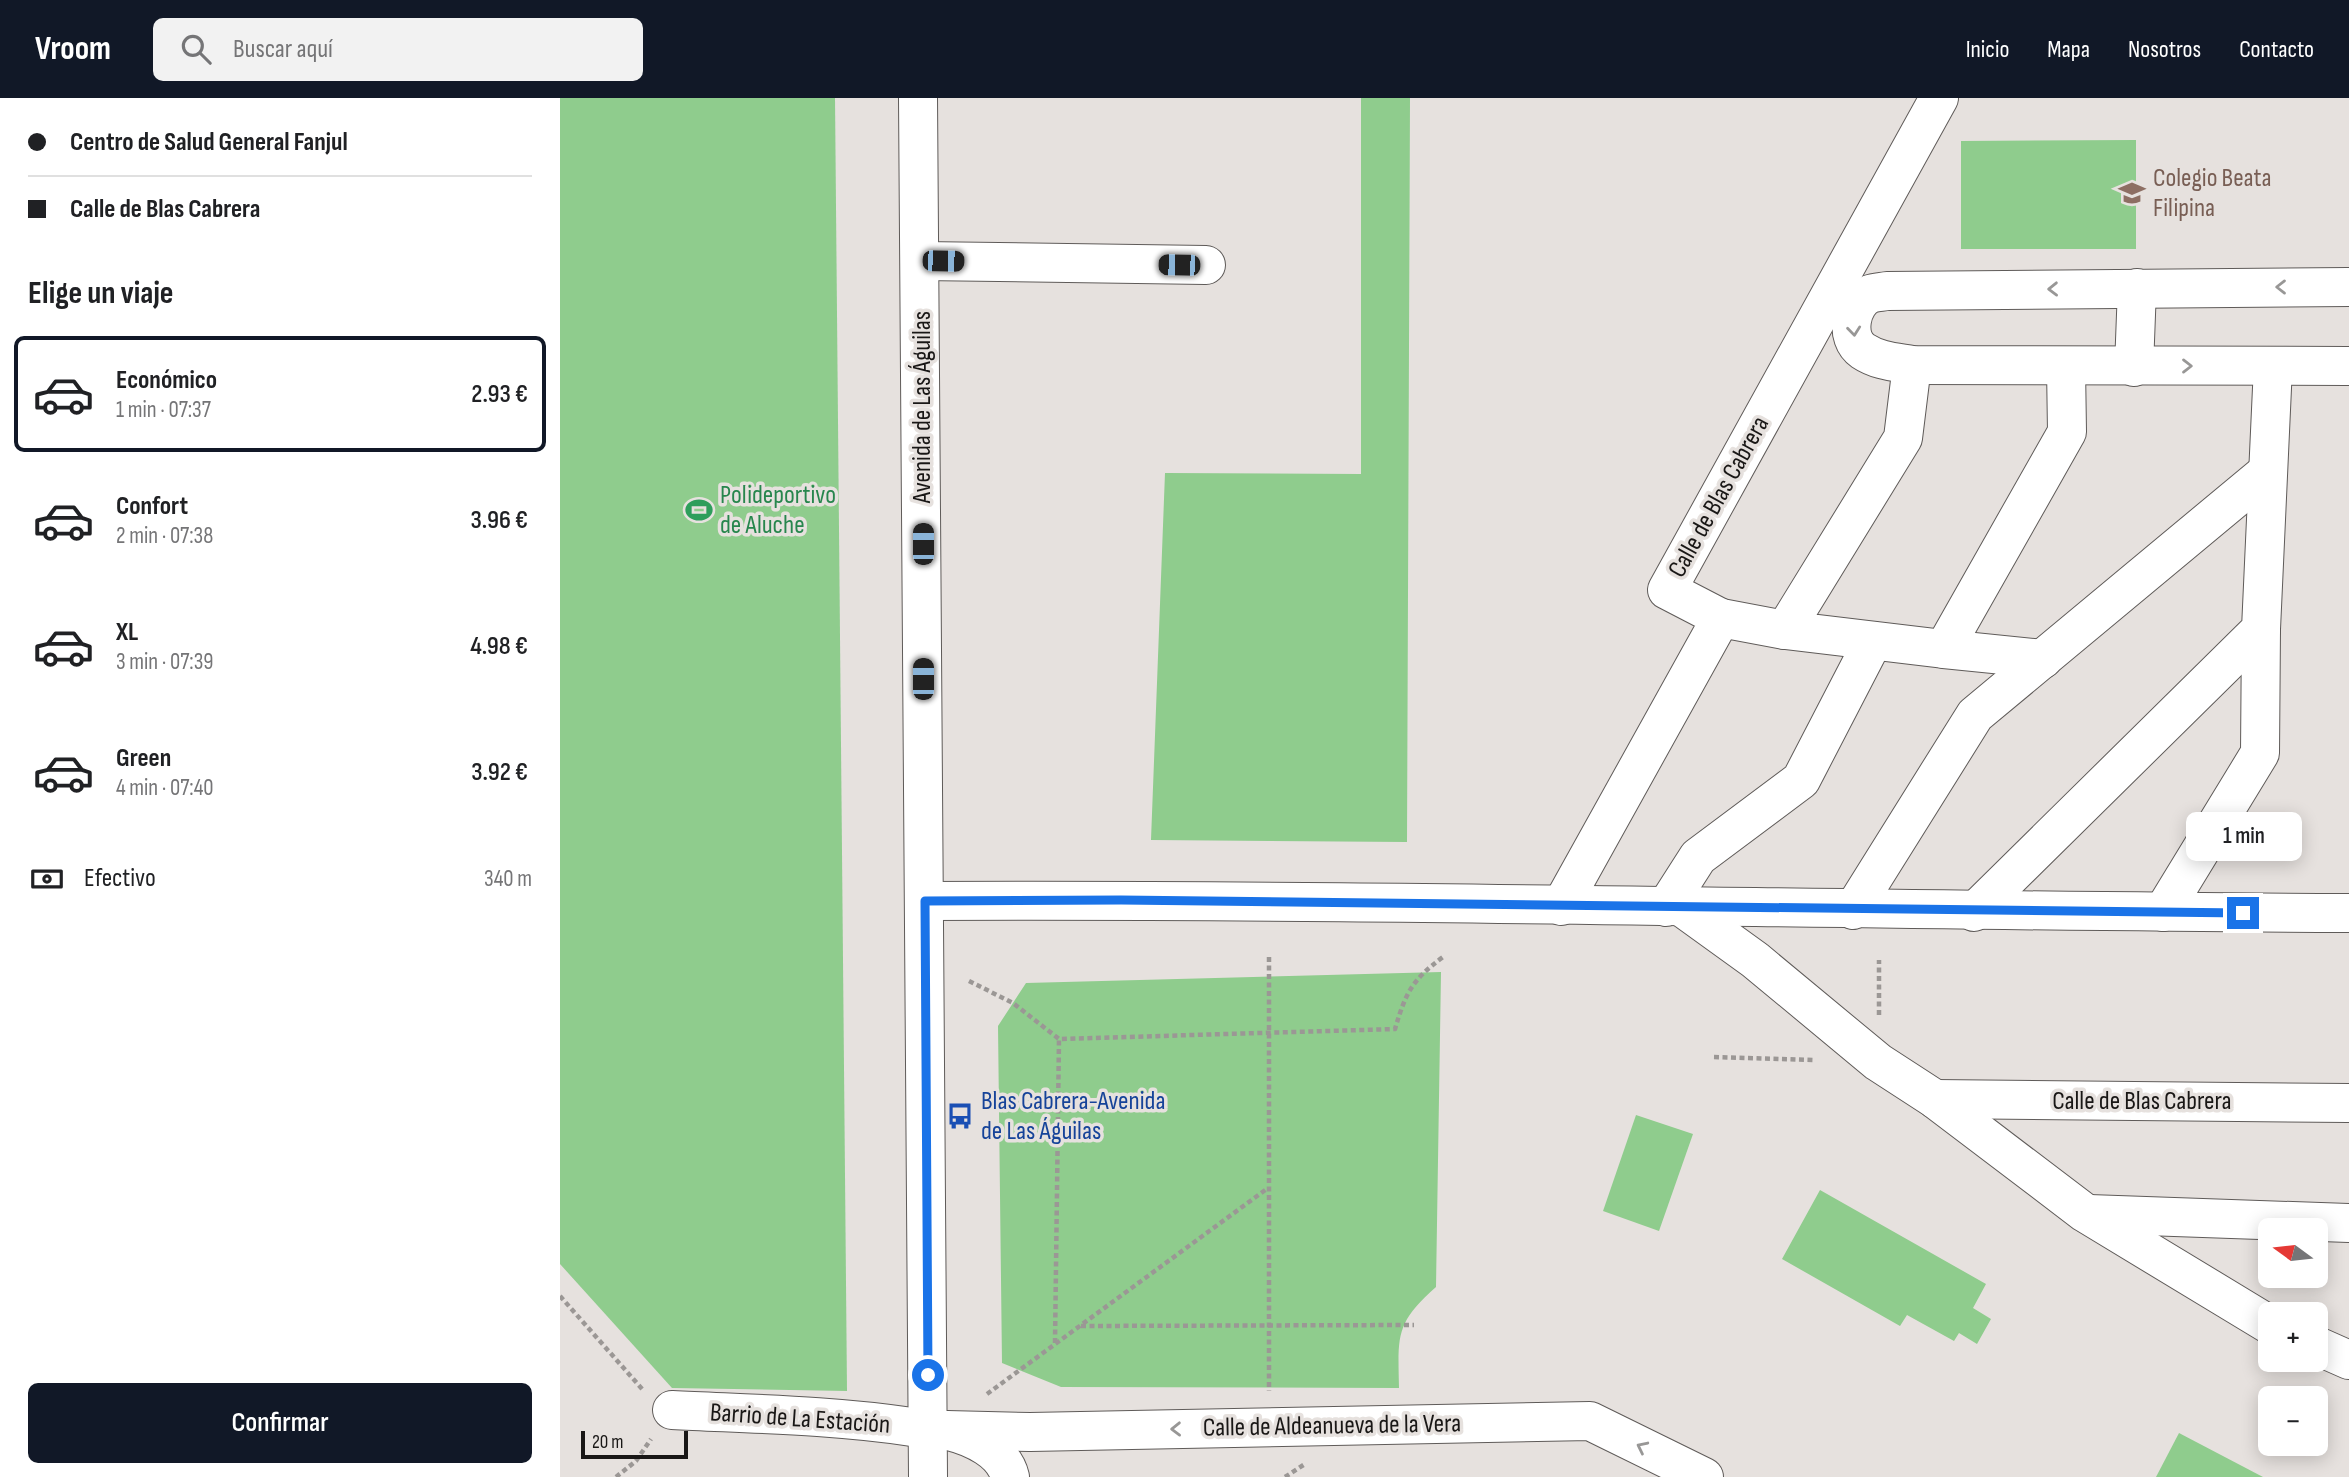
<!DOCTYPE html>
<html lang="es">
<head>
<meta charset="utf-8">
<style>
  body { margin:0; font-family:"Sofia Sans Condensed",sans-serif; background:#f2f2f2; color:#202124; height:100vh; display:flex; flex-direction:column; font-size:26px; white-space:nowrap }
  * { box-sizing:border-box; margin:0 }
  p { font-size:23px; color:#757577 }
  .icon { flex:none; width:38px; height:38px; fill:none; stroke:currentColor; stroke-width:2; stroke-linecap:round; stroke-linejoin:round }
  .map { position:relative; flex:1; overflow:hidden }
  .drawer { display:flex; flex-direction:column; background:#fff; width:560px }
  .drawer>* { flex:none }
  .banner { display:grid; align-content:center; height:154px; padding:0 28px; background:#fff }
  .needle { width:46px; rotate:285deg }
  .fabs { position:absolute; left:1698px; top:1120px; display:grid; gap:14px }
  .fabs a { display:grid; place-items:center; width:70px; height:70px; border-radius:10px; background:#fff; box-shadow:0 4px 18px #0003; font-size:35px }
  .scale { position:absolute; left:21px; bottom:18px; width:107px; box-sizing:border-box; padding-left:7px; border:4px solid #191716; border-top:0; font-size:19px; line-height:24px; white-space:nowrap; color:#191716; -webkit-text-stroke:5px #e6e1de; paint-order:stroke }
  .end { position:absolute; width:32px; height:32px; margin:-16px; border:9px solid #1a73e8; background:#fff; box-shadow:0 0 0 4px #fff }
  .from { border-radius:50% }
  .bubble { position:absolute; height:49px; border-radius:10px; background:#fff; box-shadow:0 4px 18px #0003; font-size:23px; font-weight:600; line-height:49px; text-align:center }
  .car { position:absolute; width:21px; height:42px; margin:-21px -10px; border-radius:9px; box-shadow:0 0 5px 2px #0007; background:linear-gradient(#222 24%,#8ab4d8 0 40%,#222 0 76%,#8ab4d8 0 86%,#222 0) }
  .banner b { display:flex; align-items:center; gap:24px; height:66px; font-size:26px }
  .banner b+b { border-top:2px solid #e0e0e0 }
  .banner i { width:18px; height:18px; background:#202124 }
  ul { padding:0; list-style:none }
  li { display:flex; align-items:center; gap:21px; height:116px; margin:0 14px 10px; padding:0 14px; border:4px solid transparent; border-radius:10px }
  li div { flex:1 }
  li b { display:block; font-size:26px }
  li em { font-style:normal; font-weight:600 }
  li.on { border-color:#111827 }
  li>.icon { width:63px; height:63px; stroke-width:1.5 }
  h2 { padding:0 28px; font-size:32px; line-height:84px }
  .pay { display:flex; align-items:center; gap:18px; height:77px; padding:0 28px; font-size:26px }
  .pay p { margin-inline-start:auto }
  .cta { display:flex; gap:14px; margin-top:auto; padding:14px 28px }
  .cta a { flex:1; height:80px; border-radius:10px; background:#111827; color:#fff; font-size:28px; font-weight:600; line-height:80px; text-align:center }
  header { display:flex; align-items:center; gap:42px; box-sizing:border-box; height:98px; padding:0 35px; background:#111827; color:#fff }
  header strong { font-size:33px }
  nav { display:flex; gap:38px; margin-inline-start:auto; font-size:24px }
  .search { width:490px; height:63px; background:#f2f2f2; display:flex; align-items:center; gap:18px; box-sizing:border-box; padding:0 24px; border-radius:10px; color:#757577; font-size:26px }
  main { display:flex; flex:1; min-height:0 }
  .map>svg:first-child { display:block }
</style>
</head>
<body>
<header>
<strong>Vroom</strong>
<div class="search"><svg class="icon" aria-label="search" viewBox="0 0 24 24"><circle cx="10" cy="10" r="6"/><path d="M15 15l6 6"/></svg>Buscar aquí</div>
<nav><a>Inicio</a><a>Mapa</a><a>Nosotros</a><a>Contacto</a></nav>
</header>
<main>
<section class="drawer">
<div class="banner">
<b><i class="from"></i>Centro de Salud General Fanjul</b>
<b><i></i>Calle de Blas Cabrera</b>
</div>
<h2>Elige un viaje</h2>
<ul>
<li class="on"><svg class="icon" aria-label="car" viewBox="0 0 24 24"><path d="M5 17H2v-5l4-1 3-4h7l3 4 3 1v5h-3M9 17h6M6 11h13"/><circle cx="7" cy="17" r="2"/><circle cx="17" cy="17" r="2"/></svg><div><b>Económico</b><p>1 min · 07:37</p></div><em>2.93 €</em></li>
<li><svg class="icon" aria-label="car" viewBox="0 0 24 24"><path d="M5 17H2v-5l4-1 3-4h7l3 4 3 1v5h-3M9 17h6M6 11h13"/><circle cx="7" cy="17" r="2"/><circle cx="17" cy="17" r="2"/></svg><div><b>Confort</b><p>2 min · 07:38</p></div><em>3.96 €</em></li>
<li><svg class="icon" aria-label="car" viewBox="0 0 24 24"><path d="M5 17H2v-5l4-1 3-4h7l3 4 3 1v5h-3M9 17h6M6 11h13"/><circle cx="7" cy="17" r="2"/><circle cx="17" cy="17" r="2"/></svg><div><b>XL</b><p>3 min · 07:39</p></div><em>4.98 €</em></li>
<li><svg class="icon" aria-label="car" viewBox="0 0 24 24"><path d="M5 17H2v-5l4-1 3-4h7l3 4 3 1v5h-3M9 17h6M6 11h13"/><circle cx="7" cy="17" r="2"/><circle cx="17" cy="17" r="2"/></svg><div><b>Green</b><p>4 min · 07:40</p></div><em>3.92 €</em></li>
</ul>
<div class="pay"><svg class="icon" aria-label="cash" viewBox="0 0 24 24"><path d="M3 7h18v10H3z"/><circle cx="12" cy="12" r="2"/></svg>Efectivo<p>340 m</p></div>
<div class="cta"><a>Confirmar</a></div>
</section>
<div class="map">
<svg width="1789" height="1379" viewBox="0 0 1789 1379">
  <rect width="100%" height="100%" fill="#e6e1de"/>
  <g fill="#8fcc8d">
    <path d="M0,0H275L287,1293L112,1290L0,1166Z"/>
    <path d="M801,0H850L847,744L591,742L605,375L801,376Z"/>
    <path d="M1576,42V151H1401V43Z"/>
    <path d="M881,874L876,1189C835,1225 838,1238 839,1290L501,1289L442,1265L438,928L466,885Z"/>
    <path d="M1076,1017L1133,1036L1099,1133L1043,1113Z"/>
    <path d="M1260,1092L1426,1186L1413,1210L1431,1221L1417,1246L1399,1235L1394,1243L1347,1217L1340,1228L1222,1161Z"/>
    <path d="M1619,1335L1703,1379H1596Z"/>
  </g>
  <g fill="none" stroke-linecap="round" stroke-linejoin="round">
    <g stroke="#5f5b59" stroke-width="40">
      <g id="minor">
        <path d="M358,0L368,1379"/>
        <path d="M361,163L646,167"/>
        <path d="M1789,189L1327,193C1322,194 1315,194 1310,196C1290,205 1284,240 1303,253C1318,263 1335,264 1352,267L1789,268"/>
        <path d="M1352,267L1343,340L1225,532L1384,551L1507,334L1506,269"/>
        <path d="M1574,269L1577,190"/>
        <path d="M1161,520L1225,532"/>
        <path d="M1384,551L1483,561"/>
        <path d="M365,803C840,801 1314,813 1789,815"/>
        <path d="M1001,808L1161,520L1107,492L1379,0"/>
        <path d="M1106,809L1138,759L1241,682L1313,543"/>
        <path d="M1123,810L1195,862L1318,964L1375,1001L1525,1115L1710,1227"/>
        <path d="M1293,812L1415,617L1707,374"/>
        <path d="M1414,814L1701,531L1713,268"/>
        <path d="M1603,814L1700,655L1701,531"/>
        <path d="M1375,1001L1789,1005"/>
        <path d="M1529,1116L1789,1125"/>
        <path d="M1755,1247L1789,1262"/>
        <path d="M112,1312C192,1316 273,1317 352,1329C364,1331 377,1330 389,1333C413,1339 444,1353 450,1379"/>
        <path d="M387,1332L470,1334L1030,1323L1144,1379"/>
      </g>
    </g>
    <g stroke="#9b9795" stroke-width="4.5" stroke-dasharray="5 3.5" stroke-linecap="butt">
      <path d="M709,859V1293"/>
      <path d="M409,883L453,905L499,941L835,931C846,894 852,882 883,859"/>
      <path d="M1319,917V862"/>
      <path d="M1154,959L1255,962"/>
      <path d="M0,1198L83,1292"/>
      <path d="M521,1228L854,1227"/>
      <path d="M495,1245L499,941"/>
      <path d="M427,1296L708,1090"/>
      <path d="M56,1379L76,1363L91,1341"/>
      <path d="M725,1379L745,1366"/>
    </g>
    <use href="#minor" stroke="#fff" stroke-width="38"/>
  </g>
  <defs><path id="oneway-chevron" d="M-2-3.5L2.5 0L-2 3.5" fill="none" stroke-width="1.6" stroke-linecap="round" stroke-linejoin="round" transform="scale(1.75)"/></defs>
  <g stroke="#989796">
    <use href="#oneway-chevron" transform="translate(1721 189) rotate(180)"/>
    <use href="#oneway-chevron" transform="translate(1493 191) rotate(179)"/>
    <use href="#oneway-chevron" transform="translate(1294 233) rotate(84)"/>
    <use href="#oneway-chevron" transform="translate(1627 268)"/>
    <use href="#oneway-chevron" transform="translate(616 1331) rotate(179)"/>
    <use href="#oneway-chevron" transform="translate(1082 1349) rotate(-154)"/>
  </g>
  <g fill="none" stroke-linecap="round" stroke-linejoin="round">
    <path stroke="#1a73e8" stroke-width="9" d="M368,1277L365,803L561,802L1683,815"/>
  </g>
  <defs>
    <g id="school-bare" transform="scale(2.1)"><path d="M0-5L7-2L0 1L-7-2ZM-4 1L0 2.5L4 1V4Q0 6-4 4Z" fill="#8d6e63" stroke="#e6e1de" stroke-width="2.5" paint-order="stroke"/></g>
    <g id="stadium-bare" transform="scale(2.1)"><path d="M0-5a6.5 5 0 1 0 0 10a6.5 5 0 1 0 0-10ZM-3.5-1.8h7v3.6h-7Z" fill="#2e9e5b" stroke="#e6e1de" stroke-width="2.5" paint-order="stroke"/></g>
    <g id="bus-bare" transform="scale(2.1)"><path d="M-5-6H5V4H4V6H2V4H-2V6H-4V4H-5ZM-3.5-4V0h7V-4ZM-3.5 1.2v1.5H-2V1.2ZM2 1.2v1.5H3.5V1.2Z" fill="#1a4fb4" stroke="#e6e1de" stroke-width="2.5" paint-order="stroke"/></g>
  </defs>
  <g fill-rule="evenodd">
    <use href="#school-bare" x="1572" y="95"/>
    <use href="#stadium-bare" x="139" y="412"/>
    <use href="#bus-bare" x="400" y="1018"/>
  </g>
  <g text-anchor="middle" dominant-baseline="central" stroke-width="7" stroke-linejoin="round" paint-order="stroke">
    <g font-size="26" fill="#785e54" stroke="#e6e1de" text-anchor="start">
      <text x="1593" y="80">Colegio Beata<tspan x="1593" dy="30">Filipina</tspan></text>
    </g>
    <g font-size="26" fill="#191716" stroke="#e6e1de">
      <text transform="translate(362 309) rotate(-90)">Avenida de Las Águilas</text>
      <text transform="translate(1159 399) rotate(-61)">Calle de Blas Cabrera</text>
      <text x="1582" y="1003">Calle de Blas Cabrera</text>
      <text transform="translate(240 1321) rotate(4)">Barrio de La Estación</text>
      <text transform="translate(772 1328) rotate(-1)">Calle de Aldeanueva de la Vera</text>
    </g>
    <g font-size="26" fill="#27864d" stroke="#e6e1de" text-anchor="start">
      <text x="160" y="397">Polideportivo<tspan x="160" dy="30">de Aluche</tspan></text>
    </g>
    <g font-size="26" fill="#164399" stroke="#e6e1de" text-anchor="start">
      <text x="421" y="1003">Blas Cabrera-Avenida<tspan x="421" dy="30">de Las Águilas</tspan></text>
    </g>
  </g>
</svg>
<div class="fabs">
<a><svg class="needle" viewBox="-14 -14 28 28"><path d="M0-13l5 13h-10z" fill="#e53935"/><path d="M0 13l5-13h-10z" fill="#757577"/></svg></a>
<a>+</a>
<a>−</a>
</div>
<div class="scale">20 m</div>
<i class="end from" style="left:368px;top:1277px"></i>
<i class="end" style="left:1683px;top:815px"></i>
<div class="bubble" style="left:1626px;top:714px;width:116px">1 min</div>
<i class="car" style="left:383px;top:163px;rotate:91deg"></i>
<i class="car" style="left:619px;top:167px;rotate:271deg"></i>
<i class="car" style="left:363px;top:446px;rotate:0deg"></i>
<i class="car" style="left:363px;top:581px;rotate:0deg"></i>
</div>
</main>
</body>
</html>
